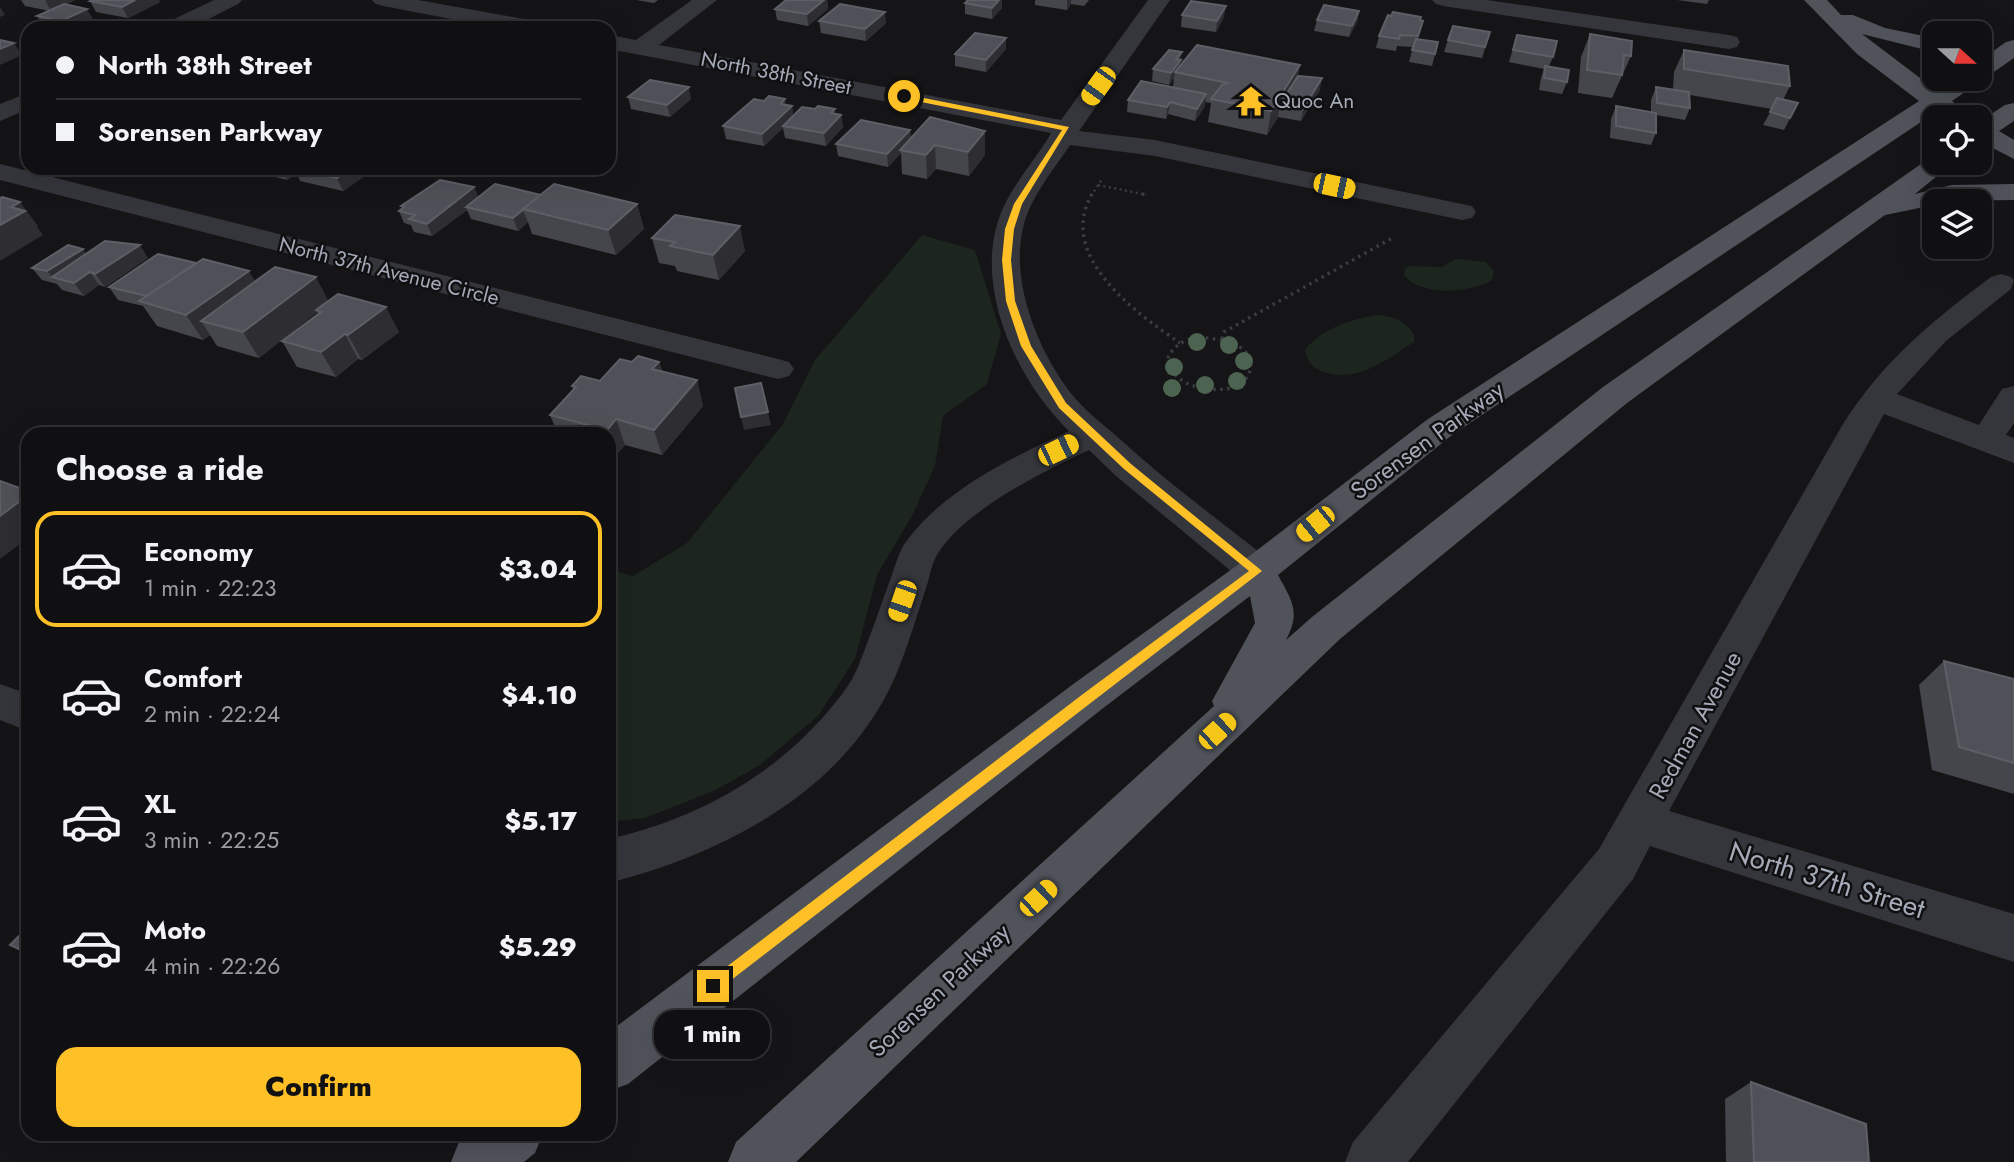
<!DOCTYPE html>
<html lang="en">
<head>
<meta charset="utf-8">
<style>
  body { margin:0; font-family:Jost,sans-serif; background:#1e1d1f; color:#f1f3f6; height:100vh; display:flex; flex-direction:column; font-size:26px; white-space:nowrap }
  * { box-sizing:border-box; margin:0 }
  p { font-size:23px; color:#9c9c9f }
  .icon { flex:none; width:38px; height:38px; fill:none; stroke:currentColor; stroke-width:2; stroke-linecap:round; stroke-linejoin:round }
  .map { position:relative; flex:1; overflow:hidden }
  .panel { position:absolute; left:21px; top:427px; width:595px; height:714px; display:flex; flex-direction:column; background:#100f11; border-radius:21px; box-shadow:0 7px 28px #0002,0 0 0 2px #302f31 }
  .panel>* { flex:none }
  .hud { position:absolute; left:21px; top:21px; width:595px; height:154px; border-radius:21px; box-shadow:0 7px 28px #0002,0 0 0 2px #302f31; display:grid; align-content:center; height:154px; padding:0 35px; background:#100f11 }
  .needle { width:46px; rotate:111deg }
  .controls { position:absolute; left:1922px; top:21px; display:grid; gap:14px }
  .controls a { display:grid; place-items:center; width:70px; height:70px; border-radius:14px; background:#100f11; box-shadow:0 7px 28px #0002,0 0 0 2px #302f31; font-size:35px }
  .end { position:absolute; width:32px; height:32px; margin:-16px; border:9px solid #fdc026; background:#111; box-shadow:0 0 0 4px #111 }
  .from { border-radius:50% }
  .bubble { position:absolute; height:49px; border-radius:21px; background:#100f11; box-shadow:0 7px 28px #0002,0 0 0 2px #302f31; font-size:23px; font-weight:800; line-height:49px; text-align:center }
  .car { position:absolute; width:21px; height:42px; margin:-21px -10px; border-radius:9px; box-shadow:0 0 5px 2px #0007; background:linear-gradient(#f5c518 24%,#345 0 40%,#f5c518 0 76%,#345 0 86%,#f5c518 0) }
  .hud b { display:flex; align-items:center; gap:24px; height:66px; font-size:26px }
  .hud b+b { border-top:2px solid #302f31 }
  .hud i { width:18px; height:18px; background:#f1f3f6 }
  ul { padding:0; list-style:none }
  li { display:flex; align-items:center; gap:21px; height:116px; margin:0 14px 10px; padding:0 21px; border:4px solid transparent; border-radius:21px }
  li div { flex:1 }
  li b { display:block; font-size:26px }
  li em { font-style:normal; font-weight:800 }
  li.selected { border-color:#fdc026 }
  li>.icon { width:63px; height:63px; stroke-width:1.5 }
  h2 { padding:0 35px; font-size:32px; line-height:84px }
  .cta { display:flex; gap:14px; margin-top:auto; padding:14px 35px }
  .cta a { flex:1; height:80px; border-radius:21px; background:#fdc026; color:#111; font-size:28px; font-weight:800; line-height:80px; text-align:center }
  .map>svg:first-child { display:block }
</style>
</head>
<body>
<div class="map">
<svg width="2014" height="1162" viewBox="0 0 2014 1162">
  <rect width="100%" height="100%" fill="#151417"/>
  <g fill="#1c251e">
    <path d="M922,235L975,250L1001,334L987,384L943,416L935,466L913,514L877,575L855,659L818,716L760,765L714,791L645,818L609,822V569L633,576L687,543L783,424L815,360Z"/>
    <path d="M1456,259L1486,262L1494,271L1492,280C1471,293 1420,297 1404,275L1405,268L1410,266L1442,267Z"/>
    <path d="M1376,315C1392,316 1406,320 1414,335V342C1386,360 1355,385 1321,371C1311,367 1307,360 1305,350C1322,328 1350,320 1376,315Z"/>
  </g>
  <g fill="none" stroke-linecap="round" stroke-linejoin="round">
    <g stroke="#3b3d43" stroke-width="2.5" stroke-dasharray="2 3.5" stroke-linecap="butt">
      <path d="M1098,185L1147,195"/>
      <path d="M1091,196L1102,179"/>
    </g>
    <g stroke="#3b3d43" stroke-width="3.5" stroke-dasharray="2.5 4.5" stroke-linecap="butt">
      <path d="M1092,194C1056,256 1136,313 1180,343"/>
      <path d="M1142,194L1147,195"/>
      <path d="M1199,337C1213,339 1229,339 1241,348C1259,361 1250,383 1231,388C1219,391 1209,389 1198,387C1183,384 1172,375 1167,360C1173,345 1184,340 1199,337Z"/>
      <path d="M1222,339L1224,332L1394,237"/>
    </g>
    <g fill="#35363c" fill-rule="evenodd">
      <path d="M214,0H242L238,4L191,28H163L166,23Z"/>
      <path d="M372,0H418L535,21L543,23L546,28H499L383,6L376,4Z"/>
      <path d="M692,0H717L659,45L1061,120L1148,0H1170L1079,131L1155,140L1462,204L1472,206L1476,212L1472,218L1462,220L1155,156L1070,145C1053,171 1030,197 1023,228C1010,283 1039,354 1074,397C1085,410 1100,422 1113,433C1163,479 1217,519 1271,561L1276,571L1271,581L1257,585L1243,581L1116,476L1089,450C1043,472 964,510 937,555C932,563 930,575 927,585C917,615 908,646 896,675C846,791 725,853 609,883V839C692,820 768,780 825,715C837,701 851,684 858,667C869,639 879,611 889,583C895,568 898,551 908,539C948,487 1012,458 1069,431C1015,379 969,280 1004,206C1016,180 1037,158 1051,133L609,49V35L636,40Z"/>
      <path d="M1432,0H1487L1729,35L1737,37L1740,42L1737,47L1729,49L1443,6L1436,4Z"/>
      <path d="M28,93V109L0,121V104Z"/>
      <path d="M0,164L778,359L789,362L794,369L789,376L778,379L0,180Z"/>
      <path d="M2001,274L2011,277L2014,280L2011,289L1946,341L1897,394L1979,425L2002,389L2014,386V423L2006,435L2014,438V463L1884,414L1669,811L2014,914V962L1650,846L1633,879L1408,1162H1345L1353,1142L1599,849L1843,424C1883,361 1932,321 1991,277Z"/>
      <path d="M0,684L28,694V731L0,720Z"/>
    </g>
    <g fill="#51535b" fill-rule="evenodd">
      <path d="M1804,0H1827L1841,15H1853L1885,28L1934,38V52L1862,34L1936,90L1953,79H1979V61L2006,42L2014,40V58L1952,101L1972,117H1944L1936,112L1452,435L1278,575C1292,601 1301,612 1286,640L1312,617L1603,387L1931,157H1934V163H1953L1915,194L1952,185L2014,184V200L1934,201V205L1885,215L1627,403L1340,639L796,1162H728L736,1142L1214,706L1212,701L1255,623L1250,596L1102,709L628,1084L609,1091V1032L1072,685L1243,561L1428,419L1919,101L1857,54Z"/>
      <path d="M2014,103V121L1999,131L2014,140V159L1979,141V122L2005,105Z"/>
      <path d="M470,1134H543L535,1153L524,1162H451L459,1142Z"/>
    </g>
  </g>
  <g fill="#4d6351">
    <circle cx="1197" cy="342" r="9"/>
    <circle cx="1229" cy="345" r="9"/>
    <circle cx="1244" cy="361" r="9"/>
    <circle cx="1174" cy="367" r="9"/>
    <circle cx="1237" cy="381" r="9"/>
    <circle cx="1205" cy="385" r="9"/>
    <circle cx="1172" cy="388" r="9"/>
  </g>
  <g fill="#45464c">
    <path d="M21,0H75L65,5L94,21L78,28L45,27L37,16L50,11L25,6Z"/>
    <path d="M636,0H658L654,3Z"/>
    <path d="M786,0H827L828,9L808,26L777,20L775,9Z"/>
    <path d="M968,0H1002V8L992,19L965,14V3Z"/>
    <path d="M1035,0H1089L1084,6L1071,4L1067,10L1035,5Z"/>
    <path d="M1677,0H1709L1707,4Z"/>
    <path d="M90,1L160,2L128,18L96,12Z"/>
    <path d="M1359,11L1357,22L1349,37L1314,31L1317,20Z"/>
    <path d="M1182,15L1224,17L1216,32L1181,27Z"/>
    <path d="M1420,20L1423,21L1418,39L1438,42L1432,66L1409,62L1413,47L1397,46L1396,51L1376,48L1379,36Z"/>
    <path d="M819,21L886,23L866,41L821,33Z"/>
    <path d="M1490,32L1482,58L1444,52L1448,40Z"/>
    <path d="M1590,34L1631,56L1612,98L1578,93L1581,57Z"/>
    <path d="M1517,35L1553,57L1549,66L1567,82L1562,94L1539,90L1541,78L1544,69L1509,62Z"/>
    <path d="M1006,38V49L986,72L955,66V54Z"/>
    <path d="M1684,50L1790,86L1783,100L1798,103L1784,130L1763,125L1772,109L1690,95V108L1685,120L1656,115V133L1651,145L1610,138L1611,119L1616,106L1651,112V100L1656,87L1673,90L1674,72Z"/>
    <path d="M1181,64L1180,66L1298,76L1320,90L1301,121L1278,117L1267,135L1208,122L1211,103L1205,102V106L1195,121L1168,114L1166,119L1127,112L1128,100L1173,87L1174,78L1169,85L1152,81L1153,69Z"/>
    <path d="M628,97L691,99L670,117L631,109Z"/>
    <path d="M786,105L792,106L793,116L815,109H835V114L841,115L843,127L826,146L785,138L783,128L764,146L726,139L723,126Z"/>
    <path d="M910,130L911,139L985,131V155L969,176L936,169L927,179L902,174L901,153L888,167L838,156L836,144Z"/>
    <path d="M246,168H376L343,191L300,181L297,174L287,180L247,170Z"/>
    <path d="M474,187L478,197L541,195L637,204L644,229L616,255L532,234L528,222L518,231L471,219L467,210L432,236L414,232L411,225L404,223L399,211L402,208L401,206Z"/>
    <path d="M652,238L745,251L719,280L677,271L675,266L659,263Z"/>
    <path d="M86,254L148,258L105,287L99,285L84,296L62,290L57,284L42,280L32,268Z"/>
    <path d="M256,282L328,301L399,332L362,360L358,359L336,377L297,367L282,341L318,314L317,312L259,358L217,346L210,335L203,340L157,326L143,306L118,300L109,287Z"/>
    <path d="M632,362H659L662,371L697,380L703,406L662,455L625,445L616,455L609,454V434H558L550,415L573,390L572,386L600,381Z"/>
    <path d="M1944,661L2014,679V794L1932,770L1919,685Z"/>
    <path d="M10,945L28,953V956Z"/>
    <path d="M1751,1082L1869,1162H1726L1725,1099Z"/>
  </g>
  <g fill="#2e2e32">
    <path d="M45,0H75L51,11Z"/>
    <path d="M135,0H159L160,2L128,18L122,7Z"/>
    <path d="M820,0H827L828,9L808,26L807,14Z"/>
    <path d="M999,0H1002V8L992,19V8Z"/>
    <path d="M1067,0H1071V4L1067,10Z"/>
    <path d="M1226,6L1224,17L1216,32L1217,21Z"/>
    <path d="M0,7L5,15L0,17Z"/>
    <path d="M87,9L94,21L78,28H65L61,21Z"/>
    <path d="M1359,11L1357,22L1349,37L1352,26Z"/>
    <path d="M885,12L886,23L866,41L865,29Z"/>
    <path d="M1006,38V49L986,72V60Z"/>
    <path d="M14,43L22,55L0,65V49Z"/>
    <path d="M1182,52L1179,72H1175L1174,78L1169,85L1171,73L1176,59Z"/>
    <path d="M1300,65L1296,88L1280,104L1278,117L1267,135L1271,111Z"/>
    <path d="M1322,78L1320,90L1301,121L1303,109Z"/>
    <path d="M689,87L691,99L670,117L667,105Z"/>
    <path d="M1206,94L1205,106L1195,121L1197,109Z"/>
    <path d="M785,99L787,110L792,106L793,118L783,126V128L764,146L762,134L781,104Z"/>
    <path d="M1170,102L1168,114L1166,119L1167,107Z"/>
    <path d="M835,109L836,120L841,115L843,127L826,146L824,133L831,113Z"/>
    <path d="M910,130L911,142L900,150L901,153L888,167L887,154Z"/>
    <path d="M985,131V155L969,176L968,152Z"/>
    <path d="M935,145L936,169L927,179L926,155Z"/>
    <path d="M281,168H294L297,174L287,180Z"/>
    <path d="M351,168H376L343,191L337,178Z"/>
    <path d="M474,187L479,200L466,207L467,210L432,236L427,224Z"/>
    <path d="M20,202L38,226L37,227L43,235L0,261V225L11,207Z"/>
    <path d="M637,204L644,229L616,255L608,230Z"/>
    <path d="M523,210L528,222L518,231L513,218Z"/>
    <path d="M740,226L745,251L719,280L713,255Z"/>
    <path d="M140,245L148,258L105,287L95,274Z"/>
    <path d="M83,249L92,262L52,277L57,284L47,271Z"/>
    <path d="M249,271L264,296L201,321L210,335L203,340L186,315Z"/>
    <path d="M90,272L99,285L84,296L74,283Z"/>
    <path d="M316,277L329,302L316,310L317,312L259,358L243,332Z"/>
    <path d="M386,307L399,332L362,360L348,335Z"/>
    <path d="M345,334L358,359L336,377L321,352Z"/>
    <path d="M659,362L666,387L652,369Z"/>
    <path d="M697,380L703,406L662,455L654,430Z"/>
    <path d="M768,412L771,425L744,430L741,417Z"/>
    <path d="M616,419L625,445L616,455L607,430Z"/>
    <path d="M28,495V531L21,529L28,536V538L0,559V516Z"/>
  </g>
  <g fill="#505158" stroke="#5d5f67" stroke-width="2">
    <path d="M92,0H135L122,7L90,1Z"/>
    <path d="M786,0H824L807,14L775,9Z"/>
    <path d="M968,0H999L992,8L965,3Z"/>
    <path d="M1191,1L1226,6L1217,21L1182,15Z"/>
    <path d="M64,4L87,9L61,21L37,16Z"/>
    <path d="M840,4L885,12L865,29L819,21Z"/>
    <path d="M1324,5L1359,11L1352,26L1317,20Z"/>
    <path d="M1393,12L1421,17L1420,20L1423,21L1418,36L1400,35L1399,39L1379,36L1388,15L1391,16Z"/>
    <path d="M1453,26L1490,32L1485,47L1448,40Z"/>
    <path d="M975,33L1006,38L986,60L955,54Z"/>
    <path d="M1590,34L1632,41L1631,56L1624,55L1622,75L1587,70Z"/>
    <path d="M1517,35L1557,41L1553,57L1513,50Z"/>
    <path d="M1416,39L1438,42L1435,54L1412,50Z"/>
    <path d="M0,40L14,43L0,49Z"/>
    <path d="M1197,45L1300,65L1271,111L1211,99L1222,85L1228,83L1175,72Z"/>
    <path d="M1169,50L1182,52L1176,59L1181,60L1171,73L1153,69Z"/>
    <path d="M1684,50L1788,66L1790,86L1684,69Z"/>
    <path d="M1545,66L1569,70L1567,82L1544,78Z"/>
    <path d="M1298,76L1322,78L1303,109L1280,104Z"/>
    <path d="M650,80L689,87L667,105L628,97Z"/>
    <path d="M1141,81L1206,94L1197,109L1170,102L1167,107L1128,100Z"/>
    <path d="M1656,87L1689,92L1690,108L1657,103Z"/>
    <path d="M769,96L785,99L781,104L792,106L762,134L723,126L754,99L764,101Z"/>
    <path d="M1777,98L1798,103L1790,118L1770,112Z"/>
    <path d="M818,106L835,109L831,113L841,115L824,133L783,126L802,107L815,109Z"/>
    <path d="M1616,106L1656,113V133L1616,126Z"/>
    <path d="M930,117L985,131L968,152L935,145L926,155L900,150Z"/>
    <path d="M861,120L910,130L887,154L836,144Z"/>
    <path d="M294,168H351L337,178Z"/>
    <path d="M440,180L474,187L427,224L409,219L415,215L399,211L404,207L401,206Z"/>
    <path d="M495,184L541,195L513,218L466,207Z"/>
    <path d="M554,184L637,204L608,230L523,209Z"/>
    <path d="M2,197L20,202L11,207L25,211L0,225V199Z"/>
    <path d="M675,215L740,226L713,255L670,246L675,242L652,238Z"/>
    <path d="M105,241L140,245L95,274L90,272L74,283L52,277Z"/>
    <path d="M68,245L83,249L47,271L32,268Z"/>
    <path d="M158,254L196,263L147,296L109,287Z"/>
    <path d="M203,259L249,271L186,315L139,301Z"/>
    <path d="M275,267L316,277L243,332L201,321Z"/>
    <path d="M338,294L386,307L348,335L345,334L321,352L282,341L321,312L316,310Z"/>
    <path d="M638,356L659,362L652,369L697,380L654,430L616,419L607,430L550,415L576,387L572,386L581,376L600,381L620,359L632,362Z"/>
    <path d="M761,383L768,412L741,417L735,388Z"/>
    <path d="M0,481L28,491V495L0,516Z"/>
    <path d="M28,524V531L21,529Z"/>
    <path d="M1944,661L2014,679V763L1959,747Z"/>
    <path d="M28,927V953L10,945Z"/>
    <path d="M1751,1082L1866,1124L1869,1162H1754Z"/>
  </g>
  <path fill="#fdc026" d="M904,94L1069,127L1022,204L1014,229L1011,260L1015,301L1031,346L1066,403L1131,464L1262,571L713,994L708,991L706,986L708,981L1083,694L1249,571L1124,469L1059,408L1021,346L1006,301L1002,260L1005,229L1014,204L1062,130L901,98Z"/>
  <defs>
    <g id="temple-bare" transform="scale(2.415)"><path d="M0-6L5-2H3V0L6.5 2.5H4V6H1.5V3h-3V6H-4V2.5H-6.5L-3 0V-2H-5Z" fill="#fdc026" stroke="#101012" stroke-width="2.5" paint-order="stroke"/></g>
  </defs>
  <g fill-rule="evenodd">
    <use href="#temple-bare" x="1251" y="101"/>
  </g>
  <g text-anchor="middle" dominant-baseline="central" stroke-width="5" stroke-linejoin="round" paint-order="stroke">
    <g font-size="21" fill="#a5aab8" stroke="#101012">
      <text transform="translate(776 73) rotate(11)">North 38th Street</text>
      <text transform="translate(389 271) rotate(14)">North 37th Avenue Circle</text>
    </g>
    <g font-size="21" fill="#a5aab8" stroke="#101012" text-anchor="start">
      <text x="1274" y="101">Quoc An</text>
    </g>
    <g font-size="24" fill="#a5aab8" stroke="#101012">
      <text transform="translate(1427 440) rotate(-36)">Sorensen Parkway</text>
      <text transform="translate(1695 725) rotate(-61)">Redman Avenue</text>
      <text transform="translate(939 990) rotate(-43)">Sorensen Parkway</text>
    </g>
    <g font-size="28" fill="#a5aab8" stroke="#101012">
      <text transform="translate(1827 880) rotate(17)">North 37th Street</text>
    </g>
  </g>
</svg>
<div class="controls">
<a><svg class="needle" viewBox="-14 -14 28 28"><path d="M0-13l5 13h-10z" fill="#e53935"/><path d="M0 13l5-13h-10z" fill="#9c9c9f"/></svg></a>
<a><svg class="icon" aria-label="locate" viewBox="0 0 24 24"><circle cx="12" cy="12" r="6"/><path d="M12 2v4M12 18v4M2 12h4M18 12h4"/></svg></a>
<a><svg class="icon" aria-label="layers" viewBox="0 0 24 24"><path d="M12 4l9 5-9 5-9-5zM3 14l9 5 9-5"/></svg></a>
</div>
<i class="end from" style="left:904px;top:96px"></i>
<i class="end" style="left:713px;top:986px"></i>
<div class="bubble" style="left:654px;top:1010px;width:116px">1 min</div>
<i class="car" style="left:1098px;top:86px;rotate:216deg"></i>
<i class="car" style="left:1334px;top:186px;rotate:102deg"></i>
<i class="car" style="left:1058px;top:450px;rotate:64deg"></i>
<i class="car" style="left:1315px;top:524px;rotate:231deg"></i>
<i class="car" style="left:902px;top:601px;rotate:199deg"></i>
<i class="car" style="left:1217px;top:731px;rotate:47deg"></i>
<i class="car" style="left:1038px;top:898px;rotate:47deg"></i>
<div class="hud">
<b><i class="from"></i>North 38th Street</b>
<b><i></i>Sorensen Parkway</b>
</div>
<section class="panel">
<h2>Choose a ride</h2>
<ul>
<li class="selected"><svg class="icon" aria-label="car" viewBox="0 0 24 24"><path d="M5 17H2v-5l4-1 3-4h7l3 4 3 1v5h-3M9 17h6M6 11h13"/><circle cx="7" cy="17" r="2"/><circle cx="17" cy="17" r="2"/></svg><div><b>Economy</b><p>1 min · 22:23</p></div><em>$3.04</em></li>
<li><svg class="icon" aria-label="car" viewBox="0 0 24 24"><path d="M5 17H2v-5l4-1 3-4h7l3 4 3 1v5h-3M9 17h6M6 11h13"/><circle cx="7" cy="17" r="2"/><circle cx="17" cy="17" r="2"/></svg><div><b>Comfort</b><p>2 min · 22:24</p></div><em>$4.10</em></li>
<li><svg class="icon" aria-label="car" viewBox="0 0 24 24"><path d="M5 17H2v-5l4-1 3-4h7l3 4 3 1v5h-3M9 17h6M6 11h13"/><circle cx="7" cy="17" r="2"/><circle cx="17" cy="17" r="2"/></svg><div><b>XL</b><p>3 min · 22:25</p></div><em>$5.17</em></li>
<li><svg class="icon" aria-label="car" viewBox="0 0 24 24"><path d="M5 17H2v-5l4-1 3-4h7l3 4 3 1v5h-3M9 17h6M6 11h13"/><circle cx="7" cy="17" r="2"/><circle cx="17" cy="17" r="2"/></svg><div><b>Moto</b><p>4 min · 22:26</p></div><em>$5.29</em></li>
</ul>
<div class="cta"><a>Confirm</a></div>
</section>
</div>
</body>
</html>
